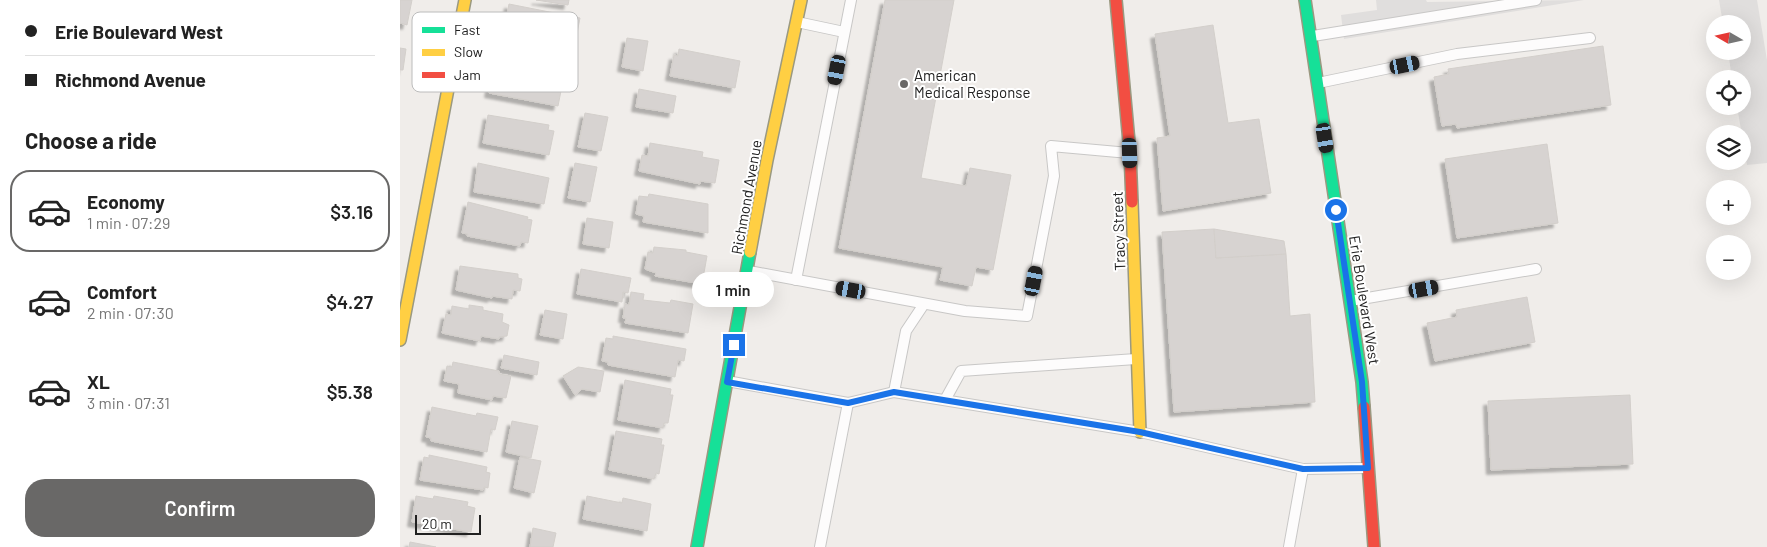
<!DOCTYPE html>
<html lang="en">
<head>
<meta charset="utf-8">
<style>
  body { margin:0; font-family:Barlow,sans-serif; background:#f6f6f6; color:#222; height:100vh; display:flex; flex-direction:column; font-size:19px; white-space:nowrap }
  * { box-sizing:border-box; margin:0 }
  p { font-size:16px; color:#767676 }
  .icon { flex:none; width:28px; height:28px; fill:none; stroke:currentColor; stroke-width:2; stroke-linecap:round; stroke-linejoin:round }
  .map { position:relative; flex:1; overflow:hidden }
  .side { display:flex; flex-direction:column; background:#fff; width:400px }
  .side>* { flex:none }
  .top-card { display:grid; align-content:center; height:110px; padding:0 25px; background:#fff }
  .needle { width:32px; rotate:279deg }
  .fabs { position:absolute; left:1306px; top:15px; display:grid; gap:10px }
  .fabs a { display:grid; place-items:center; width:45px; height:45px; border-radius:50%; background:#fff; box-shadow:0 5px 20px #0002; font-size:25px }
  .scale { position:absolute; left:15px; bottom:12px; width:66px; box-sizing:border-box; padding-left:5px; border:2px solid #212121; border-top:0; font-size:14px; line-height:18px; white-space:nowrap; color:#212121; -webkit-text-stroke:4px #fff; paint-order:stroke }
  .end { position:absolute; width:22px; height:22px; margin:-11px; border:6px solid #1a73e8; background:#fff; box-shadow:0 0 0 2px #fff }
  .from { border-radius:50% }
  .bubble { position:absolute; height:35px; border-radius:18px; background:#fff; box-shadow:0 5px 20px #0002; font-size:16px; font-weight:600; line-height:35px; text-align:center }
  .car { position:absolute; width:15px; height:30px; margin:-15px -8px; border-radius:6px; box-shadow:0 0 4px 1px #0007; background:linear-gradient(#222 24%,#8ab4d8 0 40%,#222 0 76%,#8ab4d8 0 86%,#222 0) }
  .top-card b { display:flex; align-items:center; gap:18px; height:48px; font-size:19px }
  .top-card b+b { border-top:1px solid #e0e0e0 }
  .top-card i { width:12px; height:12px; background:#222 }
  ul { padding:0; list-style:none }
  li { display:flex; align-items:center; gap:15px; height:82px; margin:0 10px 8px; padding:0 15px; border:2px solid transparent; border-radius:20px }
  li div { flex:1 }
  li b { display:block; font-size:19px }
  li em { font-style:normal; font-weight:600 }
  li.on { border-color:#696867 }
  li>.icon { width:45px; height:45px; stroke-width:1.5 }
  h2 { padding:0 25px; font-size:22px; line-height:60px }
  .button { display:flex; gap:10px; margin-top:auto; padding:10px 25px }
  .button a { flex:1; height:58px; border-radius:20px; background:#696867; color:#fff; font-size:20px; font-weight:600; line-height:58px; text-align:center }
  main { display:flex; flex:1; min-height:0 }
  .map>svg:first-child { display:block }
</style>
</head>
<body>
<main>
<section class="side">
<div class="top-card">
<b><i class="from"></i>Erie Boulevard West</b>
<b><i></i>Richmond Avenue</b>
</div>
<h2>Choose a ride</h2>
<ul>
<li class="on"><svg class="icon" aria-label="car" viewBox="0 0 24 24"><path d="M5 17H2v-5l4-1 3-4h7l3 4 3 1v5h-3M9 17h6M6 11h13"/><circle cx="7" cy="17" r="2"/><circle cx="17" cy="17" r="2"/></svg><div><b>Economy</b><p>1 min · 07:29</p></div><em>$3.16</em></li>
<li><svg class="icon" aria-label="car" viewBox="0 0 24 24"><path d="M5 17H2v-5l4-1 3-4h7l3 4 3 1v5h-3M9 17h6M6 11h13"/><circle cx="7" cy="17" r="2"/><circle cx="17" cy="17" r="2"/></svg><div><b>Comfort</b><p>2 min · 07:30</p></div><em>$4.27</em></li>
<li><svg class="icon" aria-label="car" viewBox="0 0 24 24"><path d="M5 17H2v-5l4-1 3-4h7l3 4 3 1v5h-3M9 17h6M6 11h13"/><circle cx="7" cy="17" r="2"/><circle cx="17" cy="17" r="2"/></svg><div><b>XL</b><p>3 min · 07:31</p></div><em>$5.38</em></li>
</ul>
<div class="button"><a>Confirm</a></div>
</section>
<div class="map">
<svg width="1367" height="547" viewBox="0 0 1367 547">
  <defs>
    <filter id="shadow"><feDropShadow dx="-4.5" dy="4.5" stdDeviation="1" flood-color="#0004"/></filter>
  </defs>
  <rect width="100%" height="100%" fill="#f0edea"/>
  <g fill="#e0dedd">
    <path d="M976,0H1026L1027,2L1184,0L944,39L941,15L977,10Z"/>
    <path d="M1319,0H1357L1367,60V163L1347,165L1337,106H1342V79H1332L1328,51H1342V24H1323Z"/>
  </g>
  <g fill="#d7d3d1" stroke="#d3cfcb" filter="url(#shadow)">
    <path d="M0,0H12L7,25L0,23Z"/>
    <path d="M136,0H169L168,5Z"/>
    <path d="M485,0H554L521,178L566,186L570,168L611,175L593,270L576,267L572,286L540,280L543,267L439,248Z"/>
    <path d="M109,4L180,18L174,49L103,35Z"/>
    <path d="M813,25L828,123L859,119L871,193L763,211L757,138L770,136L755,34Z"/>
    <path d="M227,38L248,41L243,71L222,67Z"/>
    <path d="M1203,46L1211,105L1057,128L1056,124L1042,126L1034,77L1049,74L1048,69Z"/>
    <path d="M0,48L6,49L3,70H0Z"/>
    <path d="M279,49L340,61L335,88L270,76L274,55L278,56Z"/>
    <path d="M95,62L164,76L158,106L89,93Z"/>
    <path d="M239,89L276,96L273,113L236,107Z"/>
    <path d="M185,113L208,117L201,151L178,147Z"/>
    <path d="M88,115L149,125L148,130L154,131L149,155L83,143Z"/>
    <path d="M250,143L303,152L302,157L319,160L315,183L300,181V184L239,171L242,155L248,156Z"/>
    <path d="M1147,144L1158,223L1057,238L1045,159Z"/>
    <path d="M78,163L149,178L144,204L74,192Z"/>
    <path d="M175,163L197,167L190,202L168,198Z"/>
    <path d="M249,194L308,204V233L243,222L244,216L236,214L239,196L248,197Z"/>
    <path d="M68,202L128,217L127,219L132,220L128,243L121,242L120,246L67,236L68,234L62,233Z"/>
    <path d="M187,218L213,222L209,248L183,244Z"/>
    <path d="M814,229L816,258L886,254L890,316L910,314L915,402L774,412L762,232Z"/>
    <path d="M814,229L884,241L886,254L816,258Z"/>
    <path d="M254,247L286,250V252L307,256L302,284L255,276L256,273L245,269L248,252L253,253Z"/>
    <path d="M60,266L118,274V278L122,279L120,291L113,290L112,299L92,296V298L56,290Z"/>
    <path d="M181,269L231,278L228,293L223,292L222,302L177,294Z"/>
    <path d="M231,292L244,294L243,300L270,303L271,300L293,304L288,333L225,323L226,318H223L225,304L229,305Z"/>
    <path d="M1127,297L1135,342L1035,361L1027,323L1057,317L1056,310Z"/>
    <path d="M69,305L83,307V310L103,314L102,322L109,325L107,336L99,337V339L81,336L80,341L42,333L46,314L51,315L52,306L69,309Z"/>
    <path d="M145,310L167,314L163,339L140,335Z"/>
    <path d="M213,336L286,349L284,361L278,360L275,377L208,365V362L202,361L206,338L213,339Z"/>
    <path d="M104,355L139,362L137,375L101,368Z"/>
    <path d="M53,362L99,371V374L111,376L106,398L93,396L92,400L58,393L59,384L44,381L47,366L52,367Z"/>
    <path d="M178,367L204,371L200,392L182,389L175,395L163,376Z"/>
    <path d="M225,380L271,389L270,395H273L268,423H264L263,428L218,420Z"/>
    <path d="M1230,395L1233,464L1091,470L1088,401Z"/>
    <path d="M32,407L76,416L77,413L98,417L95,430L91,429L87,452L31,441V438L26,437Z"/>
    <path d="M112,421L138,426L131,458L106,452Z"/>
    <path d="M216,431L262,439L261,445H264L259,474L256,473L254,479L209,470Z"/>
    <path d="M29,455L87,467L86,472L90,473L88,488L84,487L83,490L20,480L24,457L29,458Z"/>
    <path d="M120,457L141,461L134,493L114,488Z"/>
    <path d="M16,496L33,499L34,496L68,502L67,506L75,508L71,532L12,522Z"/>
    <path d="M187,496L222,503L223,498L251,504L247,531L183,519Z"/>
    <path d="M133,528L156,533L153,547H130Z"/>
    <path d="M10,542L36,547H9Z"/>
  </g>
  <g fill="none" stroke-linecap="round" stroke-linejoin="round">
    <g stroke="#c8c7c6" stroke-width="12">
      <g id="lane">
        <path d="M397,22L444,32"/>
        <path d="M913,36L1136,0"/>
        <path d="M918,83L1057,54L1190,38"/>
        <path d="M349,271L565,311L627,316L654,176L651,146L729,153"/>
        <path d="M396,280L451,0"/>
        <path d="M950,301L1136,269"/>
        <path d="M327,381L448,403L494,392L740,432L903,469L967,468"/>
        <path d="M494,392L506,331L524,304"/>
        <path d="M545,400L561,371L736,359"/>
        <path d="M420,547L448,403"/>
        <path d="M889,547L903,469"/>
      </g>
    </g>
    <g stroke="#9a9981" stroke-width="14">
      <g id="fast">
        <path d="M905,0L962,382L964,407"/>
        <path d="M297,547L350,252"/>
      </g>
    </g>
    <g stroke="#9a9981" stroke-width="14">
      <g id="slow">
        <path d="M732,202L740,432"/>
        <path d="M350,252L367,160L401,0"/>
        <path d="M0,340L65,0"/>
      </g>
    </g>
    <g stroke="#9a9981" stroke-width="14">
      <g id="jam">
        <path d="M716,0L730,153L732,202"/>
        <path d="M964,407L974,547"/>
      </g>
    </g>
    <use href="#lane" stroke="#fdfcfc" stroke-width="10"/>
    <use href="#fast" stroke="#16e098" stroke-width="11"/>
    <use href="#slow" stroke="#ffcf43" stroke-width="11"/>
    <use href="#jam" stroke="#f24e42" stroke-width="11"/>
  </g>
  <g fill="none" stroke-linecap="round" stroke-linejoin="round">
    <path stroke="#1a73e8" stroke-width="6" d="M334,345L327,382L448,403L494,392L740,432L903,469L968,468L962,382L936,210"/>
  </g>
  <circle fill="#696867" stroke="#fff" stroke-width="2" cx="504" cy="84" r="5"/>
  <g text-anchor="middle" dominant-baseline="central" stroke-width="4" stroke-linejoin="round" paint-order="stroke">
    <g font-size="15" fill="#212121" stroke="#fff" text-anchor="start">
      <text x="514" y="75">American<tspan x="514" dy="17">Medical Response</tspan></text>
    </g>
    <g font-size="15" fill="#212121" stroke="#fff">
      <text transform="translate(346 197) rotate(-80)">Richmond Avenue</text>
      <text transform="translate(718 231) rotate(-92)">Tracy Street</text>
      <text transform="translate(965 300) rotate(81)">Erie Boulevard West</text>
    </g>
  </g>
  <rect x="12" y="12" width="166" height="80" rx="8" fill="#fff" stroke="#bcbcbc" stroke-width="1"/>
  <rect x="22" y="27" width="23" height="6" fill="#16e098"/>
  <rect x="22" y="49" width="23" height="7" fill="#ffcf43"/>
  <rect x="22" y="72" width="23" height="6" fill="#f24e42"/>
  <g font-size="14" fill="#212121">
    <text x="54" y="35">Fast</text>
    <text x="54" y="57">Slow</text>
    <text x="54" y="80">Jam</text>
  </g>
</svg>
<div class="fabs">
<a><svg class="needle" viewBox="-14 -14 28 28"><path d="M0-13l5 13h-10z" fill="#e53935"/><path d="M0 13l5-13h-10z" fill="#767676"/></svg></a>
<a><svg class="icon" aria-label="locate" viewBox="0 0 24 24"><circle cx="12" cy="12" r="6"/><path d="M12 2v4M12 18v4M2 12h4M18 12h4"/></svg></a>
<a><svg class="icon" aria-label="layers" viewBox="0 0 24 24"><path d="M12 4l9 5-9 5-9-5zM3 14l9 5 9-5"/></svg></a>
<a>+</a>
<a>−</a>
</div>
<div class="scale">20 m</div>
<i class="end from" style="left:936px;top:210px"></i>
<i class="end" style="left:334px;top:345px"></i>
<div class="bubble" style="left:292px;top:272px;width:82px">1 min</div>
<i class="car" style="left:1005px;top:65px;rotate:78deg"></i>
<i class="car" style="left:437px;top:70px;rotate:191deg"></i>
<i class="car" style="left:925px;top:138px;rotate:171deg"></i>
<i class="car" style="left:730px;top:153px;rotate:178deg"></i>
<i class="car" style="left:634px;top:281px;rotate:11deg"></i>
<i class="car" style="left:1024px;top:289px;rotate:80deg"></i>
<i class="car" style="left:451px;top:290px;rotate:280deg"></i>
</div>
</main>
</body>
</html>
